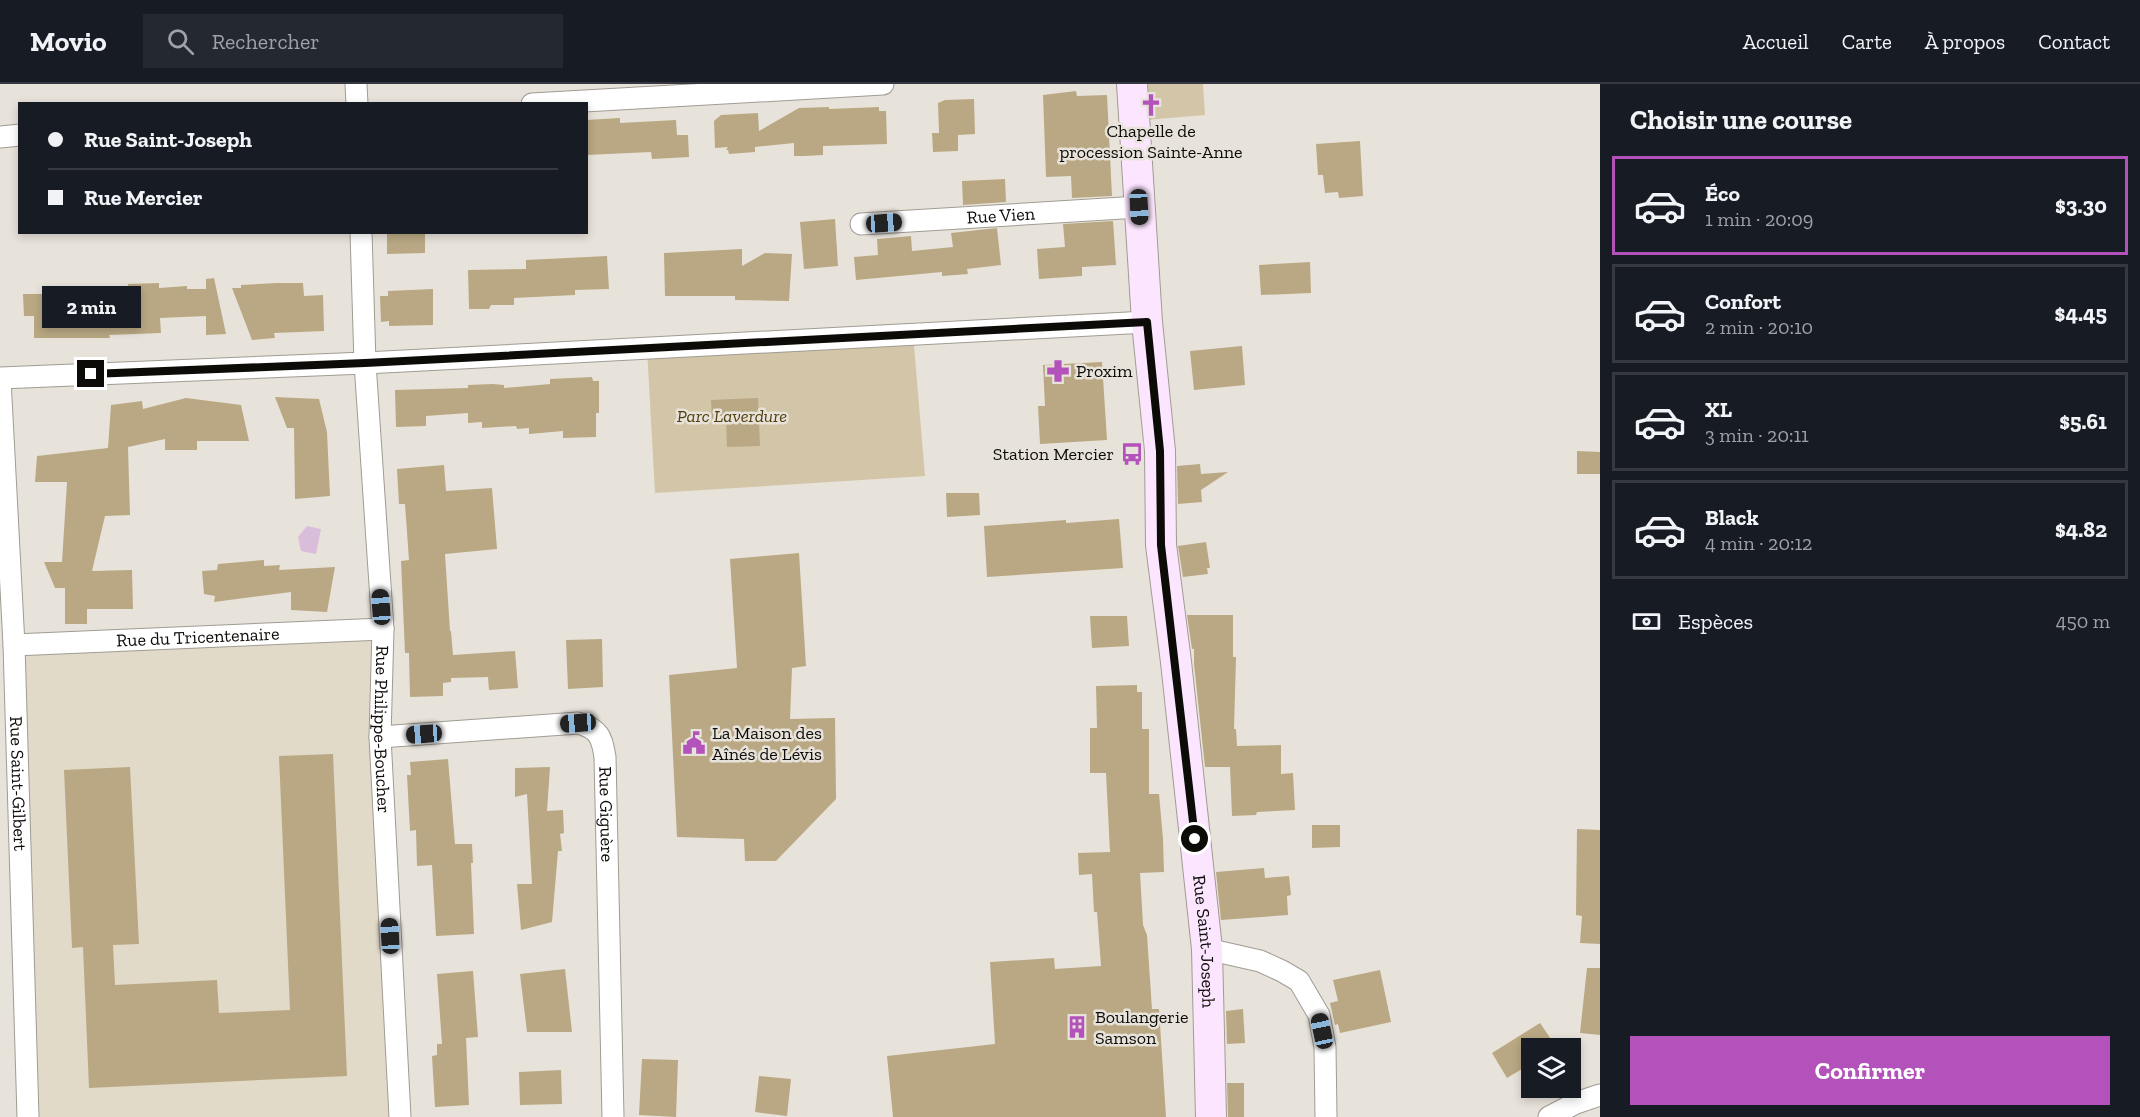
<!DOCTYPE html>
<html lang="fr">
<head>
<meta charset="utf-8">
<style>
  body { margin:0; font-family:"Zilla Slab",serif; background:#242831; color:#f1f3f6; height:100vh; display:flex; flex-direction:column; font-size:22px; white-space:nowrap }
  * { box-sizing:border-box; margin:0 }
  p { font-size:20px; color:#9ea1a6 }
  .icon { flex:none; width:33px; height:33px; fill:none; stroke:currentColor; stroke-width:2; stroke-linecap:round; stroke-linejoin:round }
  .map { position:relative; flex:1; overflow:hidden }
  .side { display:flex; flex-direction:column; background:#171b24; width:540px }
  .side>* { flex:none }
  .top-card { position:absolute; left:18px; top:18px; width:570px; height:132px; border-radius:0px; box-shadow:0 3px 9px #0003; display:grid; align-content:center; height:132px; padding:0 30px; background:#171b24 }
  .buttons { position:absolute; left:1521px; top:954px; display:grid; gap:12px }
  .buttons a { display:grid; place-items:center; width:60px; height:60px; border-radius:0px; background:#171b24; box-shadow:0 3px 9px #0003; font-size:30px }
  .end { position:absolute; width:27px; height:27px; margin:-14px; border:8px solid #0d0b08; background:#fff; box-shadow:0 0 0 3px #fff }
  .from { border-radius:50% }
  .bubble { position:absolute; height:42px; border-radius:0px; background:#171b24; box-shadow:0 3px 9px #0003; font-size:20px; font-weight:800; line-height:42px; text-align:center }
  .car { position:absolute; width:18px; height:36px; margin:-18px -9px; border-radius:8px; box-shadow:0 0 4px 2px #0007; background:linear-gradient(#222 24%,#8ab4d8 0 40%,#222 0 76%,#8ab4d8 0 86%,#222 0) }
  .top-card b { display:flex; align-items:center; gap:21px; height:57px; font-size:22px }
  .top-card b+b { border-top:2px solid #363941 }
  .top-card i { width:15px; height:15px; background:#f1f3f6 }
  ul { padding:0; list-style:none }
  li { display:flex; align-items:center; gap:18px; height:99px; margin:0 12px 9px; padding:0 18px; border:3px solid #363941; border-radius:0px }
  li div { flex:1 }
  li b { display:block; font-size:22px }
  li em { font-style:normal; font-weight:800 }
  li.active { border-color:#b352ba }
  li>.icon { width:54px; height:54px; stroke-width:1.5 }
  h2 { padding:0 30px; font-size:27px; line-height:72px }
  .pay { display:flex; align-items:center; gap:15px; height:66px; padding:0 30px; font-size:22px }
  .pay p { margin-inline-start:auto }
  .button { display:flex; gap:12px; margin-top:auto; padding:12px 30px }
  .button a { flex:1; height:69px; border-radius:0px; background:#b352ba; color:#fff; font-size:24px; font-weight:800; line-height:69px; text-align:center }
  header { display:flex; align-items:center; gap:36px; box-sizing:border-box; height:84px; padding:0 30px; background:#171b24; border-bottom:2px solid #363941 }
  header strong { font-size:28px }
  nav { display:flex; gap:33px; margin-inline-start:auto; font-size:21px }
  .search { width:420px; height:54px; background:#242831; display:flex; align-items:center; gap:15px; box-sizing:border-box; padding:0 21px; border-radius:0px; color:#9ea1a6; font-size:22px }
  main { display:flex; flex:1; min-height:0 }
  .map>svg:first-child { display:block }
</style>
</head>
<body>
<header>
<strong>Movio</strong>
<div class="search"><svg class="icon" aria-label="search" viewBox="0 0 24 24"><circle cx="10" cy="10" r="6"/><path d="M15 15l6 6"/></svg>Rechercher</div>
<nav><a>Accueil</a><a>Carte</a><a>À propos</a><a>Contact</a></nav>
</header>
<main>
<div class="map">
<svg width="1600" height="1033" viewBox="0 0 1600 1033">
  <rect width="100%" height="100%" fill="#e8e3da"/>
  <path fill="#e1dac9" d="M383,545L400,1033H28L14,561Z"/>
  <g fill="#d3c5a7">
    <path d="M1132,0H1203L1205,31L1134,37Z"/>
    <path d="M913,250L925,392L655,409L647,264Z"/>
  </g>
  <path fill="#dabcdb" d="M307,442L321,445L316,470L301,467L298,453Z"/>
  <g fill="#b9a883">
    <path d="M1076,7L1077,12L1107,11L1112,112L1072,114L1071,92L1046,93L1043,11Z"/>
    <path d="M974,15L975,50L958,51V67L933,68L932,49H939L938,19L945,16Z"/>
    <path d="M829,23V25L879,23V27H886L887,60L823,62V71L804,72H794V59L755,63V68L729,70L728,66H726L728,63L715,64L714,37L721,31L758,29L759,47L799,24Z"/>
    <path d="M620,34V39L676,36L677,51H688L689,73L652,75L651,68L586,71V36Z"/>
    <path d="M1360,57L1363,112L1339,114L1338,108L1325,109L1323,91H1318L1316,60Z"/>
    <path d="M1005,95L1006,118L963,121L962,97Z"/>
    <path d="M835,135L838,182L804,185L800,138Z"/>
    <path d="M1113,137L1116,181L1082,183V192L1039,195L1037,165L1065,163L1063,140Z"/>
    <path d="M997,144L1001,181L967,185L968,190L942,192V188L856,196L854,173L878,171L877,155L911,152L912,167L953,163L951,149Z"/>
    <path d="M387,148H425V169L387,170Z"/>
    <path d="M742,165V182L765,169L792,170L789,217L735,216V212H665L664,169Z"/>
    <path d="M607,172L609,205L575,206V211L514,214V221H491L489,225H469L468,186L526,185V176Z"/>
    <path d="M1310,178L1311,209L1261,211L1259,181Z"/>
    <path d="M214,194L226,250L206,251V232L160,234L161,249L109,251L110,254H34V232H24L23,210H44V213L128,210V200L159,199V204L187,202V205H206V195Z"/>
    <path d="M276,199H303L304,212L323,211L324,247L274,249L275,254L252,256L232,204H241V201Z"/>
    <path d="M433,205V241L389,242V237L381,238L380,212H388V207Z"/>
    <path d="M1242,262L1245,301L1194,306L1190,267Z"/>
    <path d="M1102,278L1107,356L1040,360L1038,322H1045L1043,281Z"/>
    <path d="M592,293L593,297H599V329H596V353L563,354V347L529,350V344L517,345L516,342L482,344V338L468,339V329L426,332V342L396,343L395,306L468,304V301L493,300L504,301V304L550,300V295Z"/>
    <path d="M275,313L319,315L327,348L330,412L295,415L294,344H287Z"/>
    <path d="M186,314L241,321L249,357H197V366H165V355L128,363L130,431L105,432L92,487L132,486L133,525H87V540H65V504H55L44,478H62L67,398H35L37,372L108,364L111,321L142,317L143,325Z"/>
    <path d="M758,314L760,362L727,363L726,334L712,335L711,316Z"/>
    <path d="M1577,367L1600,368V390H1577Z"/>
    <path d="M1200,380L1201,390L1228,388L1201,406L1202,418L1178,420L1177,382Z"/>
    <path d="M444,381L446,407L492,404L497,465L445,470L450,547H451L453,571L515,567L518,604L489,606L488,593L451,594V598L443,599V612L410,613L409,569H405L401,477L409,476L405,420H399L397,385Z"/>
    <path d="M946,409H979L980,431L947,433Z"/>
    <path d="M1119,435L1123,484L987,493L984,442L1066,436V439Z"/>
    <path d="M1206,458L1210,484H1207L1208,490L1183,493L1178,462Z"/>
    <path d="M799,469L806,582L792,584L790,635L835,634L836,715L776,777H745L744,755L677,753L669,591L737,584L730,475Z"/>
    <path d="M264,476V482L280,481L279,486L335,483L327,528L291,526V508L214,518L215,512L204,510L202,487L217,486L218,480Z"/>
    <path d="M1187,531H1233V573H1236L1234,645H1236L1237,662L1281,661V690L1293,689L1295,726L1257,728L1256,731L1232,732L1230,683H1205L1194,580V565H1192Z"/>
    <path d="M1090,532H1127L1129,562L1092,564Z"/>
    <path d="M602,555L603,603L568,605L566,556Z"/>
    <path d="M1137,601V608H1142V645H1149V710H1159L1163,755L1164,788L1140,789L1143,841L1147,851L1152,925H1159L1166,1033H893L887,972L995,960L990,878L1054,874L1055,885L1101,882L1097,828H1094L1092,790L1079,791L1078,769L1110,768L1106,689H1090V644H1097L1096,602Z"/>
    <path d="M333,670L347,992L89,1004L83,863L72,864L64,686L130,683L139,860L113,861L115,901L217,896L219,929L290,926L279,672Z"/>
    <path d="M448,675L455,760H472L473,779H471L474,850L436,852L432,781L417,782L416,746L410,747L407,691H411L410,678Z"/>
    <path d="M550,683L547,727L563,726L564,749L560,750L562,767H558L552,838L521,846L517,800H532L527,710L515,713V684Z"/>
    <path d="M1312,741H1340V763L1312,764Z"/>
    <path d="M1577,745L1600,746V860L1580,859L1582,832L1576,831Z"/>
    <path d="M1264,784L1265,794L1289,792L1291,811L1287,812L1288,831L1221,836L1216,788Z"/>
    <path d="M1587,884H1600V951L1580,949Z"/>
    <path d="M565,885L572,948H527L520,890Z"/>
    <path d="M1380,886L1391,938L1340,949L1338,940L1335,941L1330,919L1338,917L1333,896Z"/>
    <path d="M473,887L478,953L466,954L469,1021L435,1023L432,972L437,971V960H442L437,890Z"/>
    <path d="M1243,925L1245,959L1227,960L1226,927Z"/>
    <path d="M1540,939L1557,964H1532V979L1507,994L1492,969Z"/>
    <path d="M642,975L678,976L676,1033L639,1031Z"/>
    <path d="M561,986L562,1020L520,1021L519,988Z"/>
    <path d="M759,992L791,995L787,1032L755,1028Z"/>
    <path d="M1227,999H1244V1033H1228Z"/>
  </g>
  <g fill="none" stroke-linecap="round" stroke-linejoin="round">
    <g stroke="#a09c93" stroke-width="23">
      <g id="street">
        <path d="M356,0L357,20"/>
        <path d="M532,20L883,0"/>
        <path d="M0,53L20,51"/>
        <path id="s1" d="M861,140L1139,123"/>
        <path id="s2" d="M361,148L365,279L383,545L380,653L400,1033"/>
        <path d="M0,294L365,279L1147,238"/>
        <path id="s3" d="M0,295L14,561L28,1033"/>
        <path id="s4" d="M14,561L383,545"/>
        <path id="s5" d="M380,653L578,639C599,645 602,653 605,673L613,1033"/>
        <path d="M1207,865L1260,877L1282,887L1299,897L1319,931L1325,963L1326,1033"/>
        <path d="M1549,1033L1576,1019L1600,1011"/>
      </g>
    </g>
    <g stroke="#a09c93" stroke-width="32">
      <g id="secondary">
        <path id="s6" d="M1132,0L1147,238L1160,367L1161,461L1176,578L1207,865L1211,1033"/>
      </g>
    </g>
    <use href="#street" stroke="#fff" stroke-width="21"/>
    <use href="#secondary" stroke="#fce5fe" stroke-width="30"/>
  </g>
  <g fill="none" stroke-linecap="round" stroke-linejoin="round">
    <path stroke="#0d0b08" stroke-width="8" d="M91,290L365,279L1147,238L1160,367L1161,461L1195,755"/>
  </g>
  <defs>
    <g id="church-bare" transform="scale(1.8)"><path d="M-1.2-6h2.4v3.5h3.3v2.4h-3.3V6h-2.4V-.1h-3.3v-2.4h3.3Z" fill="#b352ba" stroke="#e8e3da" stroke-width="2.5" paint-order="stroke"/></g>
    <g id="pharmacy-bare" transform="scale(1.8)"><path d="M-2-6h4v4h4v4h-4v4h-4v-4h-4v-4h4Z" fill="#b352ba" stroke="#e8e3da" stroke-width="2.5" paint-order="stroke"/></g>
    <g id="bus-bare" transform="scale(1.8)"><path d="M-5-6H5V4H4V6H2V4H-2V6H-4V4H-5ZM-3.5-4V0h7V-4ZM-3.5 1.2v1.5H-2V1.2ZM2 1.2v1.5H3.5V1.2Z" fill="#b352ba" stroke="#e8e3da" stroke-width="2.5" paint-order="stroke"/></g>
    <g id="civic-bare" transform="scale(1.8)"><path d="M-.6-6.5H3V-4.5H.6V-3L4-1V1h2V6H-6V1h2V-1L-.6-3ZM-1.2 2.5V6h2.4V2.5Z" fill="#b352ba" stroke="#e8e3da" stroke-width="2.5" paint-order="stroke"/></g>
    <g id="building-bare" transform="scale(1.8)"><path d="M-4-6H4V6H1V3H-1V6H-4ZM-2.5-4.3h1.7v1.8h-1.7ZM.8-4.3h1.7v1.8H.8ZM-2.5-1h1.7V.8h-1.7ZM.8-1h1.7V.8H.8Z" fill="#b352ba" stroke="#e8e3da" stroke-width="2.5" paint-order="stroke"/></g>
  </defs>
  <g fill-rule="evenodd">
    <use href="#church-bare" x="1151" y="21"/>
    <use href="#pharmacy-bare" x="1058" y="287"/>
    <use href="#bus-bare" x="1132" y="370"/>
    <use href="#civic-bare" x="694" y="659"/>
    <use href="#building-bare" x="1077" y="943"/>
  </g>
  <g text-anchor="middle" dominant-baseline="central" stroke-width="5" stroke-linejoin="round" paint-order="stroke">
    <g font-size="18" fill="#0d0b08" stroke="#e8e3da" text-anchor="start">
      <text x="1151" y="47" text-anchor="middle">Chapelle de<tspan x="1151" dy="21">procession Sainte-Anne</tspan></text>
      <text x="1076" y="287">Proxim</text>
      <text x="1114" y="370" text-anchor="end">Station Mercier</text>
      <text x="712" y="649">La Maison des<tspan x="712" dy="21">Aînés de Lévis</tspan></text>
      <text x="1095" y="933">Boulangerie<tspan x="1095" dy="21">Samson</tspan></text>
    </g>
    <g font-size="18" fill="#0d0b08" stroke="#e8e3da">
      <text stroke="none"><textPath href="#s1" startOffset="140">Rue Vien</textPath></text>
      <text stroke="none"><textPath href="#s4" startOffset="184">Rue du Tricentenaire</textPath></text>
      <text stroke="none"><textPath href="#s2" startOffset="498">Rue Philippe-Boucher</textPath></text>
      <text stroke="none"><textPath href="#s3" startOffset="405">Rue Saint-Gilbert</textPath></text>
      <text stroke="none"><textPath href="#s5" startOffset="303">Rue Giguère</textPath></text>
      <text stroke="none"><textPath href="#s6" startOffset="861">Rue Saint-Joseph</textPath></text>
    </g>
    <g font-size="18" font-style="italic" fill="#513e0f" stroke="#e8e3da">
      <text x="732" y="332">Parc Laverdure</text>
    </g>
  </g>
</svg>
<div class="buttons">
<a><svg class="icon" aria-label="layers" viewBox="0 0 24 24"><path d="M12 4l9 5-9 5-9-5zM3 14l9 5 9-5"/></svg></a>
</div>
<i class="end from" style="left:1195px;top:755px"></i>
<i class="end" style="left:91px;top:290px"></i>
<div class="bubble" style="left:42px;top:202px;width:99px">2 min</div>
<i class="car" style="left:1139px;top:123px;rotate:177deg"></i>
<i class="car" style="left:884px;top:139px;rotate:86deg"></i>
<i class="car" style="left:381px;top:523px;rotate:356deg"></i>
<i class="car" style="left:578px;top:639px;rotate:266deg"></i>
<i class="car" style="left:424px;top:650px;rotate:266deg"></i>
<i class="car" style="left:390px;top:852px;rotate:357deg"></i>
<i class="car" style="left:1322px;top:947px;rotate:348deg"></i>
<div class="top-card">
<b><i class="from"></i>Rue Saint-Joseph</b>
<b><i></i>Rue Mercier</b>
</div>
</div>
<section class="side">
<h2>Choisir une course</h2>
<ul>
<li class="active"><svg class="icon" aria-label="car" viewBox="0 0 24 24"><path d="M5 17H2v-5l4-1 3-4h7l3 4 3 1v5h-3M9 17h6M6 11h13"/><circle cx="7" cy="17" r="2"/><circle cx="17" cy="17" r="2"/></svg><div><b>Éco</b><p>1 min · 20:09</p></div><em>$3.30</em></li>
<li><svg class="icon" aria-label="car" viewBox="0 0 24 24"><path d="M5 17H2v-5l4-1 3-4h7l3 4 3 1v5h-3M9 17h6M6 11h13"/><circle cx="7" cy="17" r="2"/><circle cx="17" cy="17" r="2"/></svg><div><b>Confort</b><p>2 min · 20:10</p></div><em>$4.45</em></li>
<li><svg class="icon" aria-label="car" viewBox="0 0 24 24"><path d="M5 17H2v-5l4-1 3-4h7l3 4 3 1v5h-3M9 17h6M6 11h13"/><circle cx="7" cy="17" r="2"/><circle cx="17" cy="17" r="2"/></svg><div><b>XL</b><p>3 min · 20:11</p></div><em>$5.61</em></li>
<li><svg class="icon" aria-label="car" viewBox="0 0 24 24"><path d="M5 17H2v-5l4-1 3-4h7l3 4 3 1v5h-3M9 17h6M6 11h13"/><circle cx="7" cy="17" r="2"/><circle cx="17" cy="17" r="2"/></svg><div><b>Black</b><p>4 min · 20:12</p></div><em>$4.82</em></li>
</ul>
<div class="pay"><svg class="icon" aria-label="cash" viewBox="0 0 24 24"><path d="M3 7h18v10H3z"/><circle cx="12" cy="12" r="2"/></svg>Espèces<p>450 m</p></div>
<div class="button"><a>Confirmer</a></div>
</section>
</main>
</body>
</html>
